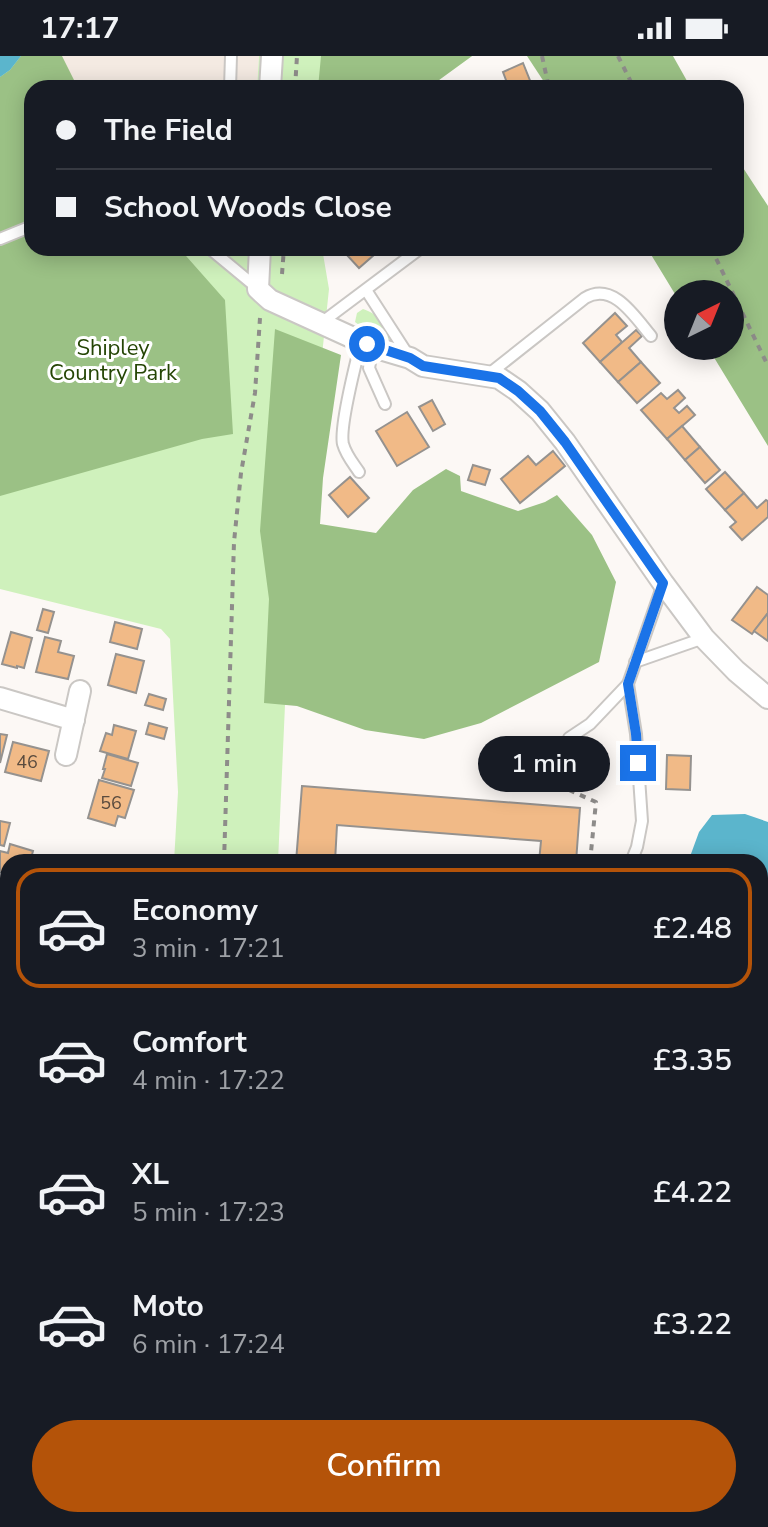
<!DOCTYPE html>
<html lang="en">
<head>
<meta charset="utf-8">
<style>
  body { margin:0; font-family:"Nunito Sans",sans-serif; background:#242831; color:#f1f3f6; height:100vh; display:flex; flex-direction:column; font-size:30px; white-space:nowrap }
  * { box-sizing:border-box; margin:0 }
  p { font-size:26px; color:#9ea1a6 }
  .icon { flex:none; width:44px; height:44px; fill:none; stroke:currentColor; stroke-width:2; stroke-linecap:round; stroke-linejoin:round }
  .map { position:relative; flex:1; overflow:hidden }
  .sheet { position:absolute; left:0px; top:798px; width:768px; height:674px; display:flex; flex-direction:column; background:#171b24; border-radius:24px 24px 0 0; box-shadow:0 4px 20px #0003 }
  .sheet>* { flex:none }
  .top-card { position:absolute; left:24px; top:24px; width:720px; height:176px; border-radius:24px; box-shadow:0 4px 20px #0003; display:grid; align-content:center; height:176px; padding:0 32px; background:#171b24 }
  .needle { width:52px; rotate:43deg }
  .fabs { position:absolute; left:664px; top:224px; display:grid; gap:16px }
  .fabs a { display:grid; place-items:center; width:80px; height:80px; border-radius:50%; background:#171b24; box-shadow:0 4px 20px #0003; font-size:40px }
  .end { position:absolute; width:36px; height:36px; margin:-18px; border:10px solid #1a73e8; background:#fff; box-shadow:0 0 0 4px #fff }
  .from { border-radius:50% }
  .bubble { position:absolute; height:56px; border-radius:28px; background:#171b24; box-shadow:0 4px 20px #0003; font-size:26px; font-weight:600; line-height:56px; text-align:center }
  .top-card b { display:flex; align-items:center; gap:28px; height:76px; font-size:30px }
  .top-card b+b { border-top:2px solid #363941 }
  .top-card i { width:20px; height:20px; background:#f1f3f6 }
  ul { padding:14px 0 0; list-style:none }
  li { display:flex; align-items:center; gap:24px; height:120px; margin:0 16px 12px; padding:0 16px; border:4px solid transparent; border-radius:24px }
  li div { flex:1 }
  li b { display:block; font-size:30px }
  li em { font-style:normal; font-weight:600 }
  li.selected { border-color:#b45309 }
  li>.icon { width:72px; height:72px; stroke-width:1.5 }
  .button { display:flex; gap:16px; margin-top:auto; padding:16px 32px }
  .button a { flex:1; height:92px; border-radius:48px; background:#b45309; color:#fff; font-size:32px; font-weight:600; line-height:92px; text-align:center }
  .status { display:flex; justify-content:space-between; align-items:center; height:56px; padding:0 40px; background:#171b24; direction:ltr }
  .status svg { height:22px; fill:currentColor }
  .map>svg:first-child { display:block }
</style>
</head>
<body>
<div class="status"><b>17:17</b><svg viewBox="0 0 49 12"><path d="M0 12V9h3v3zM5 12V6h3v6zM10 12V3h3v9zM15 12V0h3v12zM26 1h20v11H26zM47 4h2v5h-2z"/></svg></div>
<div class="map">
<svg width="768" height="1471" viewBox="0 0 768 1471">
  <rect width="100%" height="100%" fill="#fcf8f5"/>
  <path fill="#f4eae2" d="M39,0H259L257,32H55Z"/>
  <g fill="#cff1bc">
    <path d="M0,0H39L32,32V192H322L329,233L285,649L278,806H174L178,736L170,583L161,573L0,533Z"/>
    <path d="M259,0H472L428,32H257Z"/>
    <path d="M363,253C378,258 390,270 389,286L380,284L355,266L357,257Z"/>
    <path d="M0,1316L8,1330V1416L0,1390Z"/>
    <path d="M20,1464H283L284,1471H21Z"/>
  </g>
  <g fill="#9bc185">
    <path d="M21,0H62L78,32H32V192H179L225,244L233,378L202,383L0,440V21L10,14Z"/>
    <path d="M321,0H472L428,32H318Z"/>
    <path d="M527,0H673L691,32H548Z"/>
    <path d="M736,101L768,150V390L707,290H730V238H678V243L647,192H736Z"/>
    <path d="M275,273L341,299L323,422L320,468L376,477L413,434L446,413L460,420L461,435L518,455L545,446L557,439L592,479L616,526L599,606L481,667L424,683L365,674L297,650L264,647L269,543L260,475Z"/>
    <path d="M768,1423V1471H749L752,1464H760V1443Z"/>
    <path d="M359,1464H654L653,1471H351Z"/>
  </g>
  <g fill="#5bb5cc">
    <path d="M0,0H21L10,14L0,21Z"/>
    <path d="M745,758L768,766V978L760,977V806H688L699,776L712,759Z"/>
  </g>
  <g fill="#f1ba87" stroke="#95928f" stroke-width="2">
    <path d="M523,7L533,32H509L503,16Z"/>
    <path d="M349,192H382L359,212L346,198L351,193Z"/>
    <path d="M615,257L627,270L616,279L622,286L600,306L583,287Z"/>
    <path d="M636,274L642,280L629,292L641,306L618,326L600,306Z"/>
    <path d="M641,306L660,327L637,347L618,326Z"/>
    <path d="M678,334L685,342L674,352L679,357L687,350L695,359L667,383L641,354L661,337L667,343Z"/>
    <path d="M432,344L445,368L433,375L419,351Z"/>
    <path d="M407,356L429,391L397,410L376,375Z"/>
    <path d="M682,370L700,391L685,404L667,383Z"/>
    <path d="M700,391L720,414L705,427L685,404Z"/>
    <path d="M553,395L565,410L520,447L501,423L528,400L536,409Z"/>
    <path d="M473,409L490,414L485,429L468,424Z"/>
    <path d="M725,416L744,437L725,454L706,433Z"/>
    <path d="M350,421L369,442L348,461L329,439Z"/>
    <path d="M744,437L757,452L766,444L768,445V461L742,484L730,471L736,466L725,454Z"/>
    <path d="M757,531L768,539V557L752,578L732,564Z"/>
    <path d="M43,553L54,556L48,577L37,574Z"/>
    <path d="M768,557V585L754,575Z"/>
    <path d="M115,566L142,573L137,593L110,586Z"/>
    <path d="M11,576L32,582L24,612L17,610V612L2,608Z"/>
    <path d="M45,581L61,585L58,596L74,600L68,623L36,616Z"/>
    <path d="M116,598L144,605L136,637L108,629Z"/>
    <path d="M149,638L166,643L163,654L145,649Z"/>
    <path d="M149,667L167,672L164,683L146,678Z"/>
    <path d="M114,669L136,675L128,703L100,695L106,677L112,679Z"/>
    <path d="M0,678L7,679L0,707Z"/>
    <path d="M13,686L49,695L41,725L5,716Z"/>
    <path d="M107,698L138,707L131,730L102,722L105,713H103Z"/>
    <path d="M667,699L691,700L690,734L666,733Z"/>
    <path d="M99,724L134,734L125,762L118,760L115,770L88,762Z"/>
    <path d="M302,730L580,752L576,806H539L541,785L337,769L335,806H296Z"/>
    <path d="M0,765L10,767L4,790L0,789Z"/>
    <path d="M10,788L33,795L30,806H8V818L0,816V795L8,797Z"/>
    <path d="M5,867L8,870V907L0,915V872Z"/>
    <path d="M8,994V1011L0,1003Z"/>
    <path d="M0,1021L8,1028V1045L1,1053Z"/>
    <path d="M2,1191L8,1200V1228L0,1233V1193Z"/>
    <path d="M8,1243V1269L7,1270L0,1259V1248Z"/>
  </g>
  <g fill="none" stroke-linecap="round" stroke-linejoin="round">
    <g stroke="#cac7c4" stroke-width="14">
      <g id="lane">
        <path d="M230,32L231,0"/>
        <path d="M0,183L32,170"/>
        <path d="M209,192L256,231"/>
        <path d="M366,234L408,299"/>
        <path d="M321,267L421,192"/>
        <path d="M373,291L369,312L385,348"/>
        <path d="M489,318L585,242C613,225 635,261 651,280"/>
        <path d="M359,416C353,407 346,399 343,388C339,371 356,306 361,286"/>
        <path d="M635,606L704,582"/>
        <path d="M569,682L590,668L628,628"/>
        <path d="M631,806L637,791L642,765L636,678L628,628L663,528"/>
        <path d="M234,1464L235,1471"/>
      </g>
    </g>
    <g stroke="#cac7c4" stroke-width="24">
      <g id="street">
        <path d="M270,32L272,0"/>
        <path d="M260,192L258,233L270,244L373,291L410,302L423,310L499,322L518,335L540,355L565,386L663,527L704,582L736,615L768,642"/>
        <path d="M0,642L74,664"/>
        <path d="M66,699L80,635"/>
        <path d="M0,959L8,960"/>
        <path d="M0,1458L3,1471"/>
      </g>
    </g>
    <g stroke="#8e8c8a" stroke-width="4" stroke-dasharray="6 6" stroke-linecap="butt">
      <path d="M542,0L549,32"/>
      <path d="M618,0L634,32"/>
      <path d="M295,32L297,0"/>
      <path d="M711,192L768,310"/>
      <path d="M282,218L284,192"/>
      <path d="M569,734L596,746L590,806"/>
      <path d="M224,806L234,486L241,417L255,337L260,262"/>
      <path d="M760,1190L768,1179"/>
      <path d="M0,1428L8,1427"/>
    </g>
    <use href="#lane" stroke="#fff" stroke-width="10"/>
    <use href="#street" stroke="#fff" stroke-width="20"/>
  </g>
  <g fill="none" stroke-linecap="round" stroke-linejoin="round">
    <path stroke="#1a73e8" stroke-width="10" d="M367,288L410,302L423,310L499,322L518,335L540,355L565,386L663,527L628,628L636,678L638,707"/>
  </g>
  <g text-anchor="middle" dominant-baseline="central" stroke-width="6" stroke-linejoin="round" paint-order="stroke">
    <g font-size="18" fill="#5a4b3e">
      <text x="27" y="706">46</text>
      <text x="111" y="747">56</text>
    </g>
    <g font-size="22" fill="#244504" stroke="#fff">
      <text x="113" y="292">Shipley<tspan x="113" dy="25">Country Park</tspan></text>
    </g>
  </g>
</svg>
<div class="fabs">
<a><svg class="needle" viewBox="-14 -14 28 28"><path d="M0-13l5 13h-10z" fill="#e53935"/><path d="M0 13l5-13h-10z" fill="#9ea1a6"/></svg></a>
</div>
<i class="end from" style="left:367px;top:288px"></i>
<i class="end" style="left:638px;top:707px"></i>
<div class="bubble" style="left:478px;top:680px;width:132px">1 min</div>
<div class="top-card">
<b><i class="from"></i>The Field</b>
<b><i></i>School Woods Close</b>
</div>
<section class="sheet">
<ul>
<li class="selected"><svg class="icon" aria-label="car" viewBox="0 0 24 24"><path d="M5 17H2v-5l4-1 3-4h7l3 4 3 1v5h-3M9 17h6M6 11h13"/><circle cx="7" cy="17" r="2"/><circle cx="17" cy="17" r="2"/></svg><div><b>Economy</b><p>3 min · 17:21</p></div><em>£2.48</em></li>
<li><svg class="icon" aria-label="car" viewBox="0 0 24 24"><path d="M5 17H2v-5l4-1 3-4h7l3 4 3 1v5h-3M9 17h6M6 11h13"/><circle cx="7" cy="17" r="2"/><circle cx="17" cy="17" r="2"/></svg><div><b>Comfort</b><p>4 min · 17:22</p></div><em>£3.35</em></li>
<li><svg class="icon" aria-label="car" viewBox="0 0 24 24"><path d="M5 17H2v-5l4-1 3-4h7l3 4 3 1v5h-3M9 17h6M6 11h13"/><circle cx="7" cy="17" r="2"/><circle cx="17" cy="17" r="2"/></svg><div><b>XL</b><p>5 min · 17:23</p></div><em>£4.22</em></li>
<li><svg class="icon" aria-label="car" viewBox="0 0 24 24"><path d="M5 17H2v-5l4-1 3-4h7l3 4 3 1v5h-3M9 17h6M6 11h13"/><circle cx="7" cy="17" r="2"/><circle cx="17" cy="17" r="2"/></svg><div><b>Moto</b><p>6 min · 17:24</p></div><em>£3.22</em></li>
</ul>
<div class="button"><a>Confirm</a></div>
</section>
</div>
</body>
</html>
